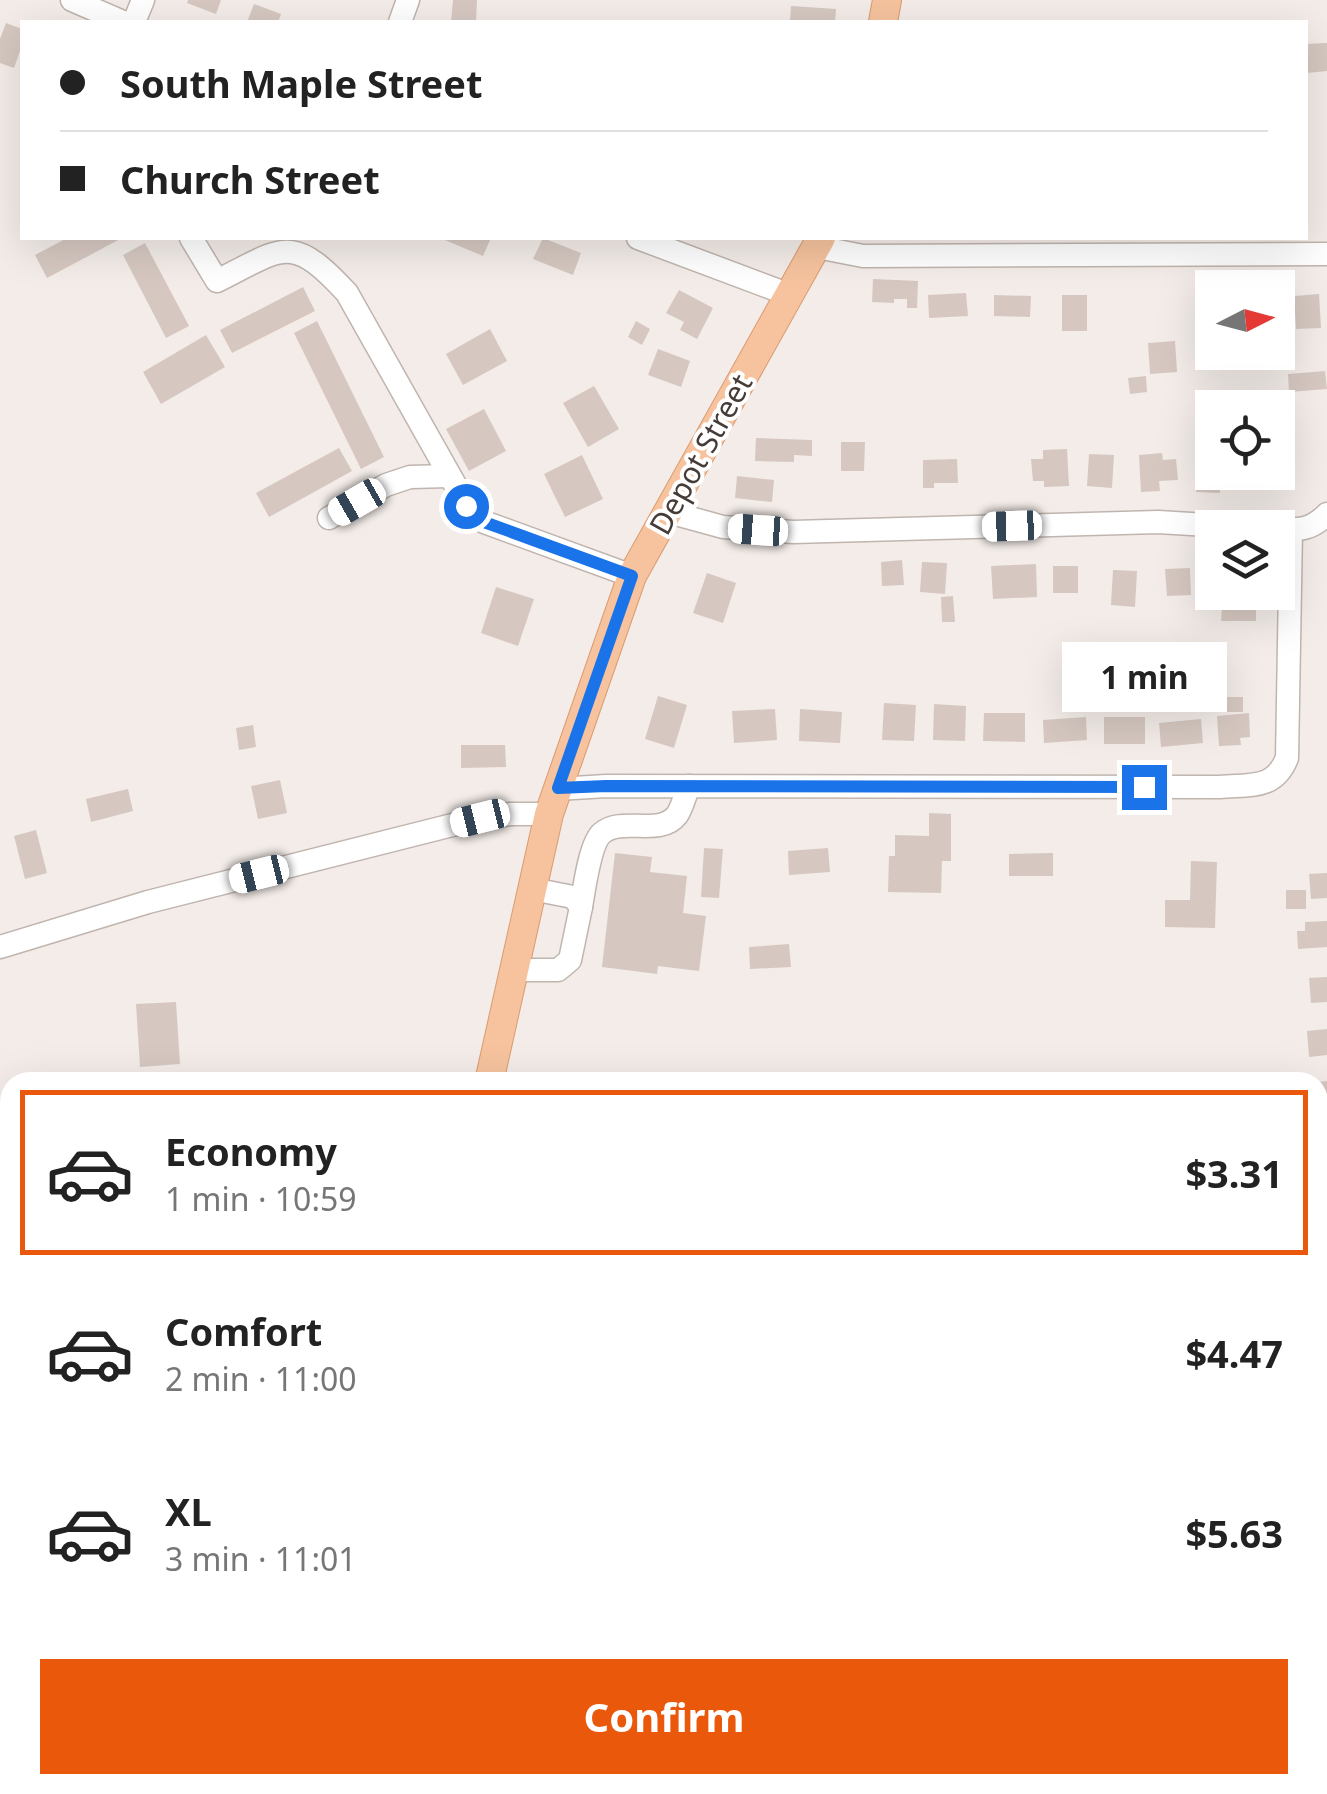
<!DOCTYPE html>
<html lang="en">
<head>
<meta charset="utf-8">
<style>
  body { margin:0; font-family:"Noto Sans",sans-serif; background:#f6f6f6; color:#222; height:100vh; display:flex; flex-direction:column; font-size:38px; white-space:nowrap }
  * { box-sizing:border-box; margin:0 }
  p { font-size:32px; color:#767676 }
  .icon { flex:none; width:55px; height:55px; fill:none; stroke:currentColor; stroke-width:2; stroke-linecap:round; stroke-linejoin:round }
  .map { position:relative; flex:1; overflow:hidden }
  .side { position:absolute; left:0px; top:1072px; width:1328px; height:722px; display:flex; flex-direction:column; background:#fff; border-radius:30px 30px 0 0; box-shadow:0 10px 40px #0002 }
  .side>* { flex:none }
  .hud { position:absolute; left:20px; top:20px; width:1288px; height:220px; border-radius:0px; box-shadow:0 10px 40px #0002; display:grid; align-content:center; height:220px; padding:0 40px; background:#fff }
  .needle { width:65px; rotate:84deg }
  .controls { position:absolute; left:1195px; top:270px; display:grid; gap:20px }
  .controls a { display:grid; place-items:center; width:100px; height:100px; border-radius:0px; background:#fff; box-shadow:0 10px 40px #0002; font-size:50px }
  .end { position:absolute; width:45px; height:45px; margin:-22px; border:12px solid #1a73e8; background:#fff; box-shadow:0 0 0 5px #fff }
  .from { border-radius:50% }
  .bubble { position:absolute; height:70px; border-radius:0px; background:#fff; box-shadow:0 10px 40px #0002; font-size:32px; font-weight:700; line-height:70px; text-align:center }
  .car { position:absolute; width:30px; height:60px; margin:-30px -15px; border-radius:12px; box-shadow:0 0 8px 2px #0007; background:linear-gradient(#fff 24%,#345 0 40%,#fff 0 76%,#345 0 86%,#fff 0) }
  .hud b { display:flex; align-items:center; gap:35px; height:95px; font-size:38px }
  .hud b+b { border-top:2px solid #e0e0e0 }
  .hud i { width:25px; height:25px; background:#222 }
  ul { padding:18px 0 0; list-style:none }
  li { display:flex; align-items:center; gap:30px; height:165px; margin:0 20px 15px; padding:0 20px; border:5px solid transparent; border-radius:0px }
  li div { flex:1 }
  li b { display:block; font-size:38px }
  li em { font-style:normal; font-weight:700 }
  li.on { border-color:#ea580c }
  li>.icon { width:90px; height:90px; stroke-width:1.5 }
  .button { display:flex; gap:20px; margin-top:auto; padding:20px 40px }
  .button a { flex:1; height:115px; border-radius:0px; background:#ea580c; color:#fff; font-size:40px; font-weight:700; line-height:115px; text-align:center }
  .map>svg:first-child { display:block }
</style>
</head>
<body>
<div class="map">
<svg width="1327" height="1794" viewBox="0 0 1327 1794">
  <rect width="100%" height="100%" fill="#f3ece8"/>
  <g fill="#d6c8c1">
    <path d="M188,0H221L216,14L187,3Z"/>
    <path d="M453,0H477L476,22H451Z"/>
    <path d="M254,4L281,14L278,22H247Z"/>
    <path d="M791,6L836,9L835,22H790Z"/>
    <path d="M6,23L22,29V45L14,68L0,63V39Z"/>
    <path d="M1327,43V71L1307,73L1305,44Z"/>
    <path d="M67,238H122L47,278L35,255Z"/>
    <path d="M440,238H491L483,256Z"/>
    <path d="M543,238L581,253L573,275L533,259Z"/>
    <path d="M145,243L189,326L166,338L123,255Z"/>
    <path d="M873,279L918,281L917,308H907V299H894V303L872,302Z"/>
    <path d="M303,287L315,311L232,353L220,330Z"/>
    <path d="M679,290L713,308L697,339L680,330L684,322L666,313Z"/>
    <path d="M966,293L968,316L929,318L928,295Z"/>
    <path d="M1319,294L1321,328L1296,329L1294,296Z"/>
    <path d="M994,295L1031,296L1030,317L994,316Z"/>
    <rect x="1062" y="295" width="25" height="36"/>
    <rect x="1196" y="296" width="16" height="32"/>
    <path d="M317,321L384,457L361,469L294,333Z"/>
    <path d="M636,321L650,329L642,345L628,337Z"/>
    <path d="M490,329L507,361L463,385L446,354Z"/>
    <path d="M206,335L225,367L161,404L143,372Z"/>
    <path d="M1175,341L1177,372L1150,374L1148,343Z"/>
    <path d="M658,349L690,361L681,387L648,375Z"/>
    <path d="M1325,371L1327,389L1289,392L1288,374Z"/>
    <path d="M1146,376L1147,392L1130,394L1128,378Z"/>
    <path d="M594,386L619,429L588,447L563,403Z"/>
    <path d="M484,409L506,451L469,471L446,429Z"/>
    <path d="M756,438L812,440V456L794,455V462L755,461Z"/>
    <path d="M841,442H865L864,471H841Z"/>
    <path d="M339,448L352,471L269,517L256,493Z"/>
    <path d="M1067,449L1069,486L1044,487V481H1033L1031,459H1043V450Z"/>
    <path d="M1162,453L1163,460L1176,459L1178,480L1159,481L1160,491L1141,492L1139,455Z"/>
    <path d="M1089,454L1114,455L1112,488L1087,486Z"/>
    <path d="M582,455L603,499L565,517L544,474Z"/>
    <path d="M1197,455L1212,456V472H1220V493L1196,492Z"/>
    <path d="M957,459L958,483H934V488H923V460Z"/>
    <path d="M1255,472H1279L1280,485L1256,487Z"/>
    <path d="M737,476L774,480L772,502L735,498Z"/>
    <path d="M902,560L904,585L882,586L881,562Z"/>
    <path d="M922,562L947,563L945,594L920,592Z"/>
    <path d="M1036,564L1037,597L993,599L991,566Z"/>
    <rect x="1053" y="566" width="25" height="27"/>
    <path d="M1190,568L1191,595L1167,596L1165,569Z"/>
    <path d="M1113,570L1137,571L1135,607L1111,605Z"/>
    <path d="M707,573L736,583L723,623L693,613Z"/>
    <path d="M496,587L534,599L518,646L481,633Z"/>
    <path d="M1227,592H1256V621H1221L1222,607H1227Z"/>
    <path d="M953,596L955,622H942L941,597Z"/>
    <path d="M658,696L687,705L674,748L645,739Z"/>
    <rect x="1223" y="697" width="20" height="15"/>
    <path d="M884,703L916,705L914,741L882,740Z"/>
    <path d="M934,704L966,706L965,741L933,740Z"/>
    <path d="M775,709L777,740L734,743L732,711Z"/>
    <path d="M800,709L842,712L840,743L799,741Z"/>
    <path d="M984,713H1025V742L983,741Z"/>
    <path d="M1249,713L1250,737L1240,738L1241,745L1219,746L1217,716Z"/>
    <path d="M1086,717L1087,740L1044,743L1043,720Z"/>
    <rect x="1104" y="717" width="41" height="27"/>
    <path d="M1201,719L1203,743L1161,747L1159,723Z"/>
    <path d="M253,725L256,747L239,750L236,728Z"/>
    <path d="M461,745H505L506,767L461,768Z"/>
    <path d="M280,780L287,813L258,819L251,786Z"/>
    <path d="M128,789L133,811L91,822L86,799Z"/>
    <path d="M929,813L951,814V861H942L941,893L888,892L889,856H895V835L929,836Z"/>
    <path d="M36,830L47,873L25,879L14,836Z"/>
    <path d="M704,848L723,849L719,898L701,897Z"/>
    <path d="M828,848L830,872L789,875L788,851Z"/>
    <path d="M615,853L652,857L650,872L687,876L683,913L706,916L699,971L658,966L657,974L602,967Z"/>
    <path d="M1053,853V876H1009V854Z"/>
    <path d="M1191,861L1217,862L1215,928L1165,927V900H1190Z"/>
    <path d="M1327,873V898L1311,899L1309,874Z"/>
    <rect x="1286" y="890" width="20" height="19"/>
    <path d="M1327,921V947L1298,949L1297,931H1305V922Z"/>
    <path d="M789,944L791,967L750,969L749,947Z"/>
    <path d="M1327,977V1002L1311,1003L1309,978Z"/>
    <path d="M176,1002L180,1064L140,1067L136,1004Z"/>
    <path d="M1327,1029V1055L1309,1057L1307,1031Z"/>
    <path d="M1327,1081V1108L1318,1109V1082Z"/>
    <path d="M1327,1132V1161H1318V1133Z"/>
    <path d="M1318,1184H1327V1211L1318,1212Z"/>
    <path d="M1327,1294V1323H1318V1295Z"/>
    <path d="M1319,1399H1327V1437H1320Z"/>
    <path d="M1318,1511H1327V1545L1318,1546Z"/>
  </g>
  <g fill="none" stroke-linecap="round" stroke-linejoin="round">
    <g stroke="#c0b5ae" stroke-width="25">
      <g id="minor">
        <path d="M72,0L123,22"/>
        <path d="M134,22L143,0"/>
        <path d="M400,22L408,0"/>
        <path d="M191,238L217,281C283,248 291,232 347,293L467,506L484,522L632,576"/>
        <path d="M638,238L790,295"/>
        <path d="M817,247L863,256L1327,254"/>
        <path d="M668,512L723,527L793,532L1158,522L1257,528"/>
        <path d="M329,518L386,485L410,477L449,476"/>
        <path d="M1278,529C1300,530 1311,530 1327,514"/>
        <path d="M558,789L606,786L1220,787C1251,784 1274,790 1287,758L1291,529"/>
        <path d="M581,907C584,890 590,843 602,833C622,816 660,837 677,815C682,808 685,795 689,786"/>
        <path d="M0,947L148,902L480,818L511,814H549"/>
        <path d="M514,970H558L570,960L581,907L573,897L532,889"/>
        <path d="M0,1131L10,1140"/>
        <path d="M1318,1464L1327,1465"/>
      </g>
    </g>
    <g stroke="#da9b6f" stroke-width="30">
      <g id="major">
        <path d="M883,22L887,0"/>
        <path d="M489,1082L549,814L632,576L821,238"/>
        <path d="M484,1785L485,1794"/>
      </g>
    </g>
    <use href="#minor" stroke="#fff" stroke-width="22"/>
    <use href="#major" stroke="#f6c39e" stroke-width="28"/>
  </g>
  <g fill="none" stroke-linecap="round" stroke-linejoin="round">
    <path stroke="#1a73e8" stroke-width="12" d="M466,506L484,522L632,576L558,788L606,786L1144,787"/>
  </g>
  <g text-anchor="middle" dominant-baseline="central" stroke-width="8" stroke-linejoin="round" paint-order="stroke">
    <g font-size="30" fill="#453c37" stroke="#fff">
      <text transform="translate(700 454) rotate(-61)">Depot Street</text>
    </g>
  </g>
</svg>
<div class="controls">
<a><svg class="needle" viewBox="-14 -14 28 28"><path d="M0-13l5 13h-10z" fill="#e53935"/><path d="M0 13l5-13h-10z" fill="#767676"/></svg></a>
<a><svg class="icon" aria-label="locate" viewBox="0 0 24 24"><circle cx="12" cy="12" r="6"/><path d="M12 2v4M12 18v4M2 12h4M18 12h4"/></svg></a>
<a><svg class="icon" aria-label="layers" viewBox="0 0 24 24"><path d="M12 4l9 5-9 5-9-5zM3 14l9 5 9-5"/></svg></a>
</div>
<i class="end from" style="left:466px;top:506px"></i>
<i class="end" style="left:1144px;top:787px"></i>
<div class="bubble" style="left:1062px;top:642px;width:165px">1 min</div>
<i class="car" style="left:357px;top:502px;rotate:240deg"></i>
<i class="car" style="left:1012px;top:526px;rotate:268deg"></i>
<i class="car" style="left:758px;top:530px;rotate:274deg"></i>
<i class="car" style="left:480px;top:818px;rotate:256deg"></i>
<i class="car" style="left:259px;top:874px;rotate:256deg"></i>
<div class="hud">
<b><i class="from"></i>South Maple Street</b>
<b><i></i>Church Street</b>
</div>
<section class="side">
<ul>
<li class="on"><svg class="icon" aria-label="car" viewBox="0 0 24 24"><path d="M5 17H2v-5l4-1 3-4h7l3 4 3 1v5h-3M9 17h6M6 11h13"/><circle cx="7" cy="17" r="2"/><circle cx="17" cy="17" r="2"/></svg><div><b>Economy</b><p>1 min · 10:59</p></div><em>$3.31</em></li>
<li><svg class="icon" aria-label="car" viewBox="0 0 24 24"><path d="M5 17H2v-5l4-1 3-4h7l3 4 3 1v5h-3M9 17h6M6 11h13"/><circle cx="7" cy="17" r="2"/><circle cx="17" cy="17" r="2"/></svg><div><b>Comfort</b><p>2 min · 11:00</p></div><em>$4.47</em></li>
<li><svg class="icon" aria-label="car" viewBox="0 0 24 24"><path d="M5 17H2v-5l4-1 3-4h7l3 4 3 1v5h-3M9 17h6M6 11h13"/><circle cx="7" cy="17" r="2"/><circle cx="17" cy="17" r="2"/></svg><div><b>XL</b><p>3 min · 11:01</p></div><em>$5.63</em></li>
</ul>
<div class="button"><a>Confirm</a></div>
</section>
</div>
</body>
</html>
